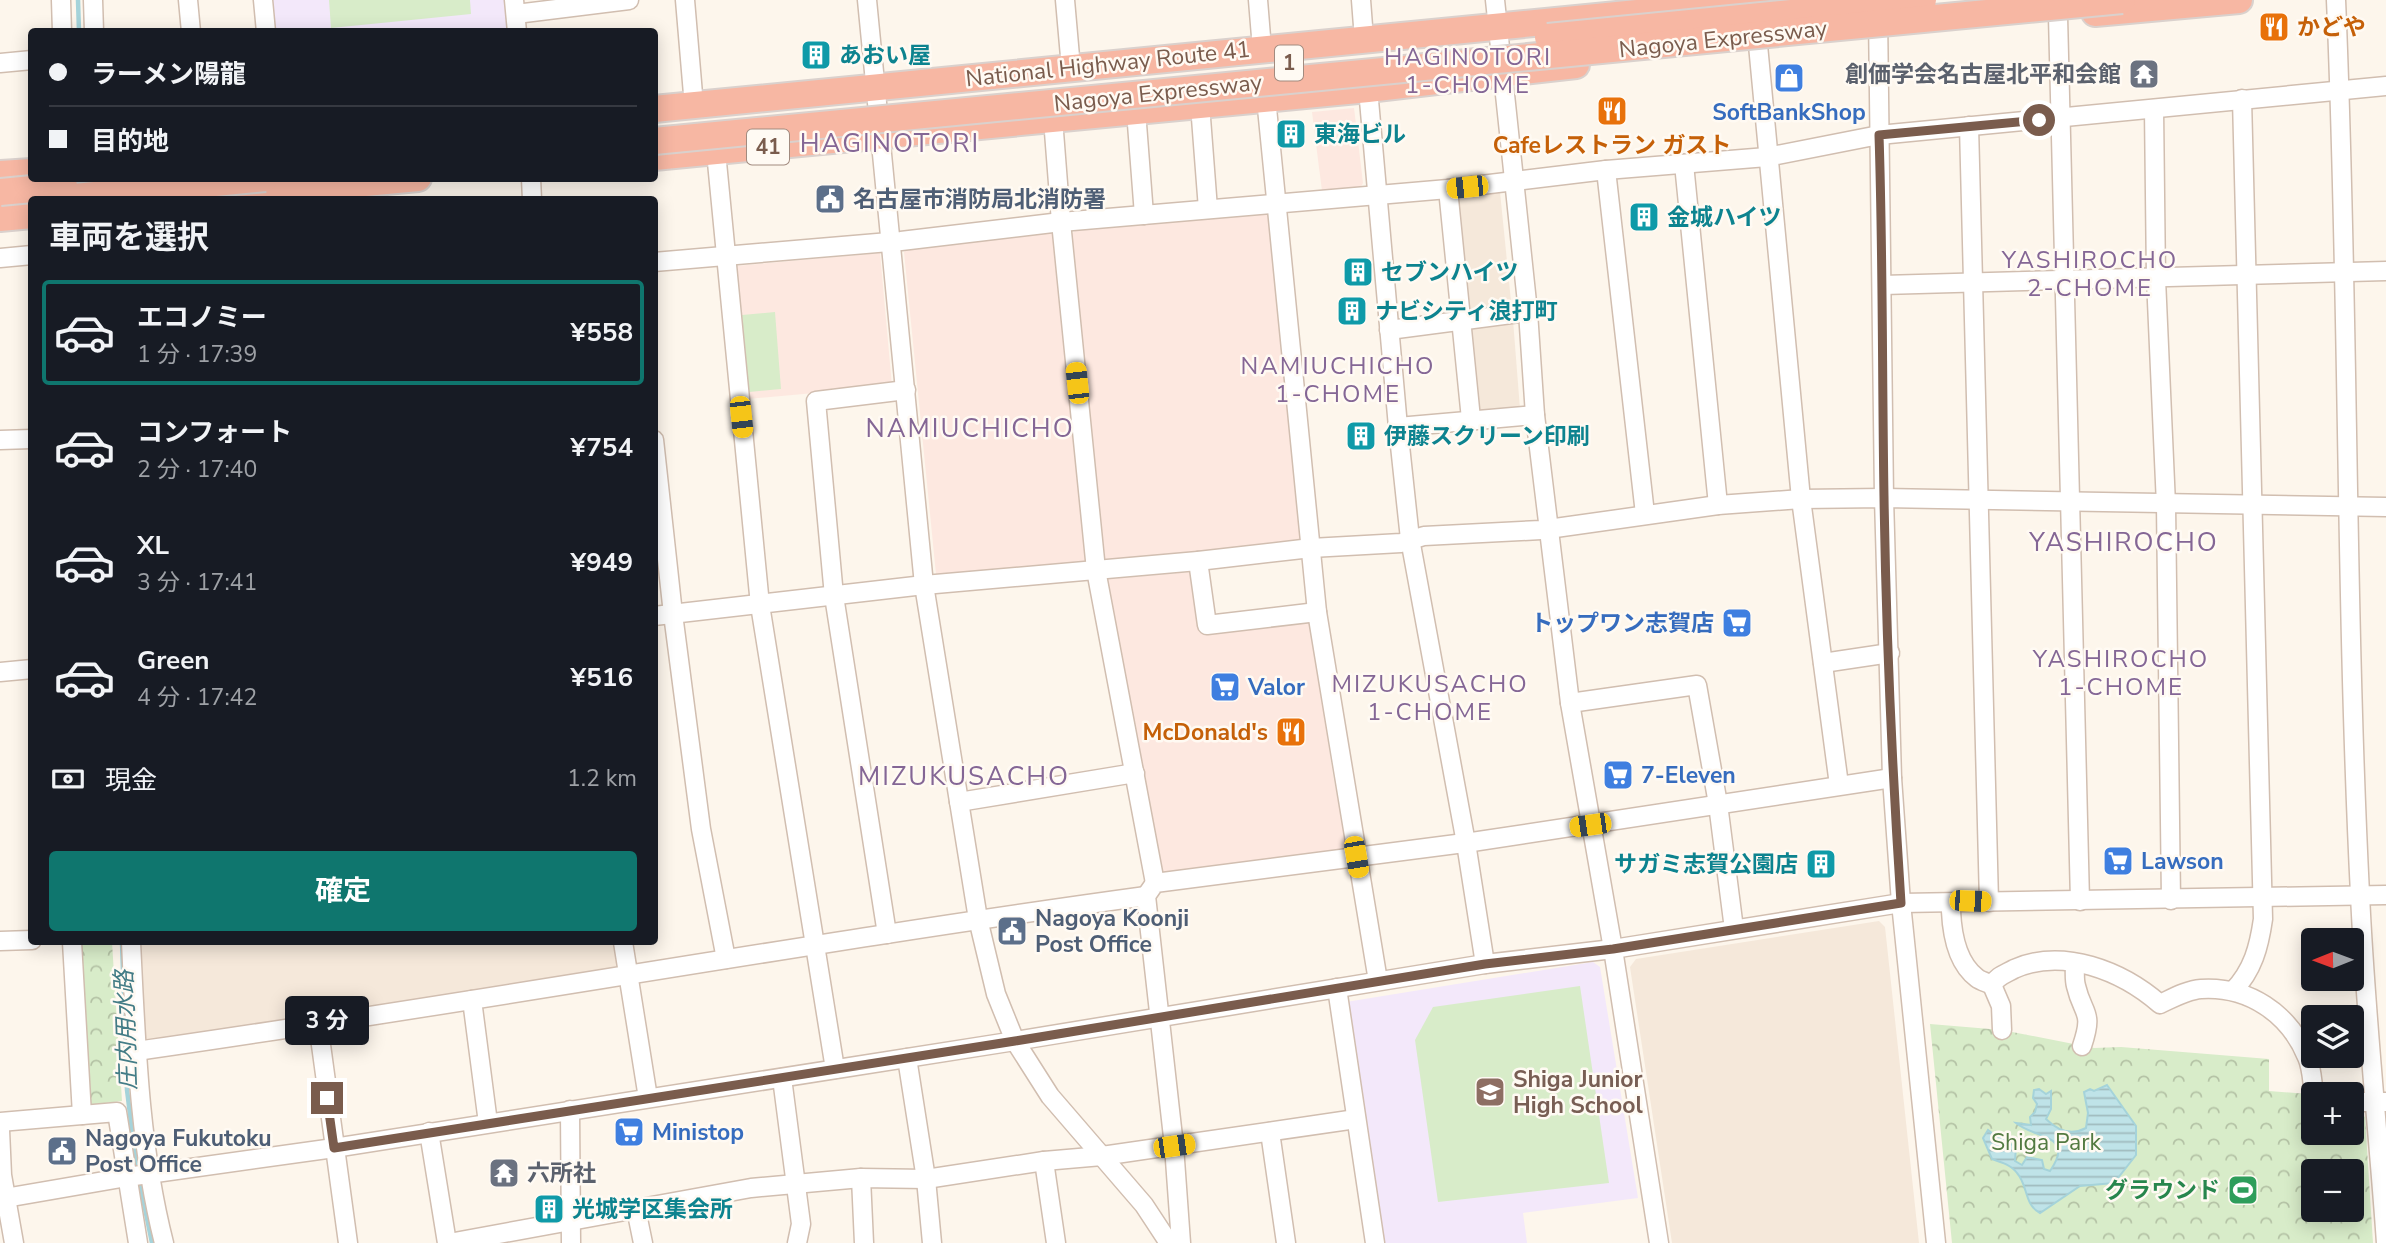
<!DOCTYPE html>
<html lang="ja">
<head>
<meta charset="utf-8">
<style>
  body { margin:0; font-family:"Nunito Sans","Noto Sans JP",sans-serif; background:#242831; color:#f1f3f6; height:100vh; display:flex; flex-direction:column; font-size:26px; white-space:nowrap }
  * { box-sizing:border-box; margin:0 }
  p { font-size:23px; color:#9ea1a6 }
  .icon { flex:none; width:38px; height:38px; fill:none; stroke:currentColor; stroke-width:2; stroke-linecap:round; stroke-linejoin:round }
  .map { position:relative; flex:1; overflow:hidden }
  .drawer { position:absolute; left:28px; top:196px; width:630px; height:749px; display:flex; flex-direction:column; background:#171b24; border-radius:7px; box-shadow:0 4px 18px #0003 }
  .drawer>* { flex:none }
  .guide { position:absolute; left:28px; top:28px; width:630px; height:154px; border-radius:7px; box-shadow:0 4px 18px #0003; display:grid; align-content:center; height:154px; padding:0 21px; background:#171b24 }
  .needle { width:46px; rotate:269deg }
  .buttons { position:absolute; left:2301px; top:928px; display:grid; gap:14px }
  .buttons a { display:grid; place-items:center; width:63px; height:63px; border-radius:7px; background:#171b24; box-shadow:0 4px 18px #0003; font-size:35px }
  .end { position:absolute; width:32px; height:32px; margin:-16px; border:9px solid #7a5c4d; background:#fff; box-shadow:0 0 0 4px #fff }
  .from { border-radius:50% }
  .bubble { position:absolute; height:49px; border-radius:7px; background:#171b24; box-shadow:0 4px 18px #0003; font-size:23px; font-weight:700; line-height:49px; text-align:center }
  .car { position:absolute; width:21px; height:42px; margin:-21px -10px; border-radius:9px; box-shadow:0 0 5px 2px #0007; background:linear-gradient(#f5c518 24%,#345 0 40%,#f5c518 0 76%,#345 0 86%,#f5c518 0) }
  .guide b { display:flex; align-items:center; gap:24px; height:66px; font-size:26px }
  .guide b+b { border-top:2px solid #363941 }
  .guide i { width:18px; height:18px; background:#f1f3f6 }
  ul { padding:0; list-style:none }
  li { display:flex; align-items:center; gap:21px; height:105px; margin:0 14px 10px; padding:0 7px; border:4px solid transparent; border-radius:7px }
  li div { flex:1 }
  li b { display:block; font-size:26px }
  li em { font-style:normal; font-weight:700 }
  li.current { border-color:#0f766e }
  li>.icon { width:63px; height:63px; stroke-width:1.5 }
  h2 { padding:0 21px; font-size:32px; line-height:84px }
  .pay { display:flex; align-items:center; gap:18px; height:77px; padding:0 21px; font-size:26px }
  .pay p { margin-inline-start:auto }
  .action { display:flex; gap:14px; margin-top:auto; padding:14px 21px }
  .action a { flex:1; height:80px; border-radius:7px; background:#0f766e; color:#fff; font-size:28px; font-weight:700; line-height:80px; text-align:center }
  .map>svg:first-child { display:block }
</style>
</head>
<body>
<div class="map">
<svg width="2386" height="1243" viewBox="0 0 2386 1243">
  <defs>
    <pattern id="park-crowns" width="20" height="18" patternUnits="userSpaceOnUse" patternTransform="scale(1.75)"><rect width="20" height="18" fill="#d8ecc9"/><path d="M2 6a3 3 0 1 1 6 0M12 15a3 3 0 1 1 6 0" fill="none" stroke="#b4c2a5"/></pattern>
    <pattern id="water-rules" width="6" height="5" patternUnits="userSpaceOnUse" patternTransform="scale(1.75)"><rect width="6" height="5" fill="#bfe3e8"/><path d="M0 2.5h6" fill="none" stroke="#a0bbbe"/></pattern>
  </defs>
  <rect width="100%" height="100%" fill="#fdf6ec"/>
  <g fill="#f5e8da">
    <path d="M1500,192L1512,311L1466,316L1455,196Z"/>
    <path d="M1513,320L1520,409L1478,414L1467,323Z"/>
    <path d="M1879,921L1885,927L1919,1243H1672L1630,967L1636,959Z"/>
    <path d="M134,942H614L618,967L614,972L146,1045L141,1041Z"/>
  </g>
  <g fill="#fde8e0">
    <path d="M1354,108L1363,183L1360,188L1322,191L1312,112Z"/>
    <path d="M1269,213L1300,541L1105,564L1100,560L1069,236L1075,231Z"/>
    <path d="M1055,230L1090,565L937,584L904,252L908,248Z"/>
    <path d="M880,253L892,386L747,399L735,266Z"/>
    <path d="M1191,572L1195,576L1204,635L1310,620L1333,775L1349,858L1160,876L1103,586L1108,579Z"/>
  </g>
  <g fill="#f3e8fa">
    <path d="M271,0H505L508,31H275Z"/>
    <path d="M1593,962L1600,967L1638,1198L1523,1213L1527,1243H1383L1346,1002Z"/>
  </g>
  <g fill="#d8ecc9">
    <path d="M329,0H470L471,14L331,28Z"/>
    <path d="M775,312L781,389L749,392L742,315Z"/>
    <path d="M1580,986L1609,1183L1438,1202L1415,1040L1433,1007Z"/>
  </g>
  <g fill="url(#park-crowns)" fill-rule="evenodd">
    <path d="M77,942H112L122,1101L88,1105Z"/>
    <path d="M1930,1024L2002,1030L2094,1048L2121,1047L2269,1059V1091L2308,1094L2306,1106L2313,1107L2314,1132H2352V1109L2365,1117L2373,1243H1952ZM2314,1171H2352V1209H2314Z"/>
  </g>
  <path fill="url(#water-rules)" stroke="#a5d3da" stroke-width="2" d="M2107,1085L2136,1126V1155L2114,1183L2080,1186L2040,1213C2024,1205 2028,1185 2017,1173C2011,1165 2001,1162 1992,1159L1983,1138L1988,1130L1998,1138L2003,1134L2008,1136L2006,1142L2009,1146L2014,1143L2016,1147L2015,1161L2022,1165L2027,1157L2042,1160L2044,1169L2050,1171C2076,1134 2035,1139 2016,1123L2031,1125L2030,1117L2035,1112L2037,1104L2033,1098L2034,1090L2039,1089L2046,1094L2051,1091V1109L2046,1119C2058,1131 2071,1136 2086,1128L2088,1113L2084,1092L2090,1089L2094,1091Z"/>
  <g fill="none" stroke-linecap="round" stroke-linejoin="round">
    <g stroke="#a5d3da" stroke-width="4.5">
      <path d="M78,0L79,32"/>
      <path d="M122,942L127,1090L137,1171"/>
      <path d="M139,1179L152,1243"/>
    </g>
    <g stroke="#d1beb0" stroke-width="21">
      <g id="minor">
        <path d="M61,0L62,32"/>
        <path d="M93,0L94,32"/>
        <path d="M188,0L191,32"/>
        <path d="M263,0L266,32"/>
        <path d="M514,0L517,32"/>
        <path d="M685,0L694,106"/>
        <path d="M867,0L924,585L978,919L996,994L1015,1041L1050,1096L1144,1205L1169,1243"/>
        <path d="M1065,0L1071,68"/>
        <path d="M1258,0L1262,49"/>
        <path d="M1361,0L1364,39"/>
        <path d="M1495,0L1528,312L1535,415L1570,703L1613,949L1659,1243"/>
        <path d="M2336,0C2349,298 2345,596 2360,894C2365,1010 2378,1127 2386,1243"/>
        <path d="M516,14L629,0"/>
        <path d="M1878,14L1884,498L1892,778L1901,903L1936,1243"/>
        <path d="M2058,16L2080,901"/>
        <path d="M1758,45L1801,499L1839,785"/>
        <path d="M0,63L32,60"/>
        <path d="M1368,89L1398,427L1410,539L1466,843L1485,964"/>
        <path d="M1266,98L1317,612L1378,981"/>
        <path d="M1200,105L1208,209"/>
        <path d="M2154,109L2156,279L2166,505L2171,900"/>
        <path d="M1136,111L1144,215"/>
        <path d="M1053,119L1061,222L1096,570L1155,883"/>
        <path d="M1969,126L1989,902"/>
        <path d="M716,152L760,605L835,1069"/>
        <path d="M1684,164L1718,505"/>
        <path d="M1606,170L1645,514"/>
        <path d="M531,178L532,200"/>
        <path d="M1448,189L1471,419"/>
        <path d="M0,258L32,255"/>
        <path d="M654,262L901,241L1061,222L1448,189L1606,170L1767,157L1879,135L2386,86"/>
        <path d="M1883,285L2386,271"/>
        <path d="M1389,330L1528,312"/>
        <path d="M1398,427L1535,415"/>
        <path d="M0,440L32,439"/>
        <path d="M654,440L673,614L701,829L726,959"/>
        <path d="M1198,561L1207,625L1317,612"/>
        <path d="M654,616L924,585L1198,561L1311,548L1401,543L1424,536L1541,530L1718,505L1801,499L1884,498L2386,507"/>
        <path d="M1823,663L1890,653"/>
        <path d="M0,672L32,669"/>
        <path d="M1570,703L1697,685L1718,804L1734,929"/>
        <path d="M959,802L1135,773"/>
        <path d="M1951,911C1952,933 1957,963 1977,978C1981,981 1988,983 1992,985C1997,976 2005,974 2014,969C2063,947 2122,971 2160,1004C2173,998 2187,990 2201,989C2248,986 2289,1013 2307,1057C2312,1068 2312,1081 2314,1094"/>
        <path d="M887,934L834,596L816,401L906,390"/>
        <path d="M0,941L32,940"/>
        <path d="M72,942L82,1115"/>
        <path d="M131,942C136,1042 139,1145 164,1243"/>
        <path d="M623,942L648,1098"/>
        <path d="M2075,963C2075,970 2074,979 2076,986C2083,1016 2094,1010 2082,1046"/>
        <path d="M1992,985L2001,1006L2002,1030"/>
        <path d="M1337,988L1375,1243"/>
        <path d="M2233,991C2253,970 2259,947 2263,919L2242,99"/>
        <path d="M472,1000L488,1123"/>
        <path d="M318,1023L348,1243"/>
        <path d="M137,1051C474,1003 809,942 1146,896"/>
        <path d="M907,1058L926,1179L932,1243"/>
        <path d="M782,1078L801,1224L797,1243"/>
        <path d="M2352,1102H2386"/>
        <path d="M570,1110L571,1243"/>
        <path d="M0,1122L117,1112L138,1243"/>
        <path d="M0,1130L2,1175L14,1243"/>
        <path d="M429,1132L447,1243"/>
        <path d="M1270,1132L1286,1243"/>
        <path d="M1044,1161L1056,1243"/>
        <path d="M861,1178L864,1243"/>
        <path d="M0,1199L127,1177L334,1148L1015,1041L1485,964L1613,949L1901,903L2386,895"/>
        <path d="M636,1209L643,1243"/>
        <path d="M449,1243L751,1188L861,1178L926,1179L1044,1161L1102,1156L1356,1119"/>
        <path d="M1181,1243L1174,1146L1146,896L1155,883L1472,842L1892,778"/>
      </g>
    </g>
    <g stroke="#dad1cd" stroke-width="30">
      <g id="highway">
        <path d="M2095,13L2239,0"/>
        <path d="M654,109L1770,0"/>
        <path d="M654,157L1368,89L1576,65"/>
        <path d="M0,174L32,172"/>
        <path d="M186,200L418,178"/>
        <path d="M0,218L32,215"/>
      </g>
    </g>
    <use href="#minor" stroke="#fff" stroke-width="18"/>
    <use href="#highway" stroke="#f7b7a3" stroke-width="26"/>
    <g stroke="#dad1cd" stroke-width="30" stroke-linecap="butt">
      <g id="highway-bridge">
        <path d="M1548,37L1923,0"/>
        <path d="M654,141L2122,0"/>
        <path d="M0,192L64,186"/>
        <path d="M45,200L265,178"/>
      </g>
    </g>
    <use href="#highway-bridge" stroke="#f7b7a3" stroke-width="26"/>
  </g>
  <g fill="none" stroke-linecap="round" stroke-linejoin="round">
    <path stroke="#7a5c4d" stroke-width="9" d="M327,1098L334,1148L1015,1041L1485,964L1613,949L1901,903C1892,767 1886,631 1884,496C1882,375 1883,256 1879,135L2039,120"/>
  </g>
  <defs>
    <g id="restaurant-square" transform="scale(1.575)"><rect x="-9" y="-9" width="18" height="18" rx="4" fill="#e8710a" stroke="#fffaf3"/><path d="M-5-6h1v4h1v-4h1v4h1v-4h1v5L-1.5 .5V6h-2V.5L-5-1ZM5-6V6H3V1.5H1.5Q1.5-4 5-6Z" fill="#fff"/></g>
    <g id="building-square" transform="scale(1.575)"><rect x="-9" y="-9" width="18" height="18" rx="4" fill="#0f9aa8" stroke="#fffaf3"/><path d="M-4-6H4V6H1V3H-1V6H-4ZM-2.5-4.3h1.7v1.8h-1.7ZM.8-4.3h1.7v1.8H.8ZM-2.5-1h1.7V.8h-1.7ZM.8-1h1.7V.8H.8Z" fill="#fff"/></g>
    <g id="temple-square" transform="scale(1.575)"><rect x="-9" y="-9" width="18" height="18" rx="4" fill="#6b7280" stroke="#fffaf3"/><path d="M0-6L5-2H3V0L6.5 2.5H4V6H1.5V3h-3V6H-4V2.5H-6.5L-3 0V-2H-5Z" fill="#fff"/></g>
    <g id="shop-square" transform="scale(1.575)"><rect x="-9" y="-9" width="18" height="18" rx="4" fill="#3f7fe0" stroke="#fffaf3"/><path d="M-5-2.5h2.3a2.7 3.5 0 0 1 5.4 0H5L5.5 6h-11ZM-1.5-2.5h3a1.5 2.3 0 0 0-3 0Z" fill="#fff"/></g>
    <g id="civic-square" transform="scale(1.575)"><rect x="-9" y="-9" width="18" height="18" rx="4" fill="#5c6f8a" stroke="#fffaf3"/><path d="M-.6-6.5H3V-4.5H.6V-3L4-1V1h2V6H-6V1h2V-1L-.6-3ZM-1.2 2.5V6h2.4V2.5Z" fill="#fff"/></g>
    <g id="supermarket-square" transform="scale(1.575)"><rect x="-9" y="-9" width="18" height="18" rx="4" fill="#3f7fe0" stroke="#fffaf3"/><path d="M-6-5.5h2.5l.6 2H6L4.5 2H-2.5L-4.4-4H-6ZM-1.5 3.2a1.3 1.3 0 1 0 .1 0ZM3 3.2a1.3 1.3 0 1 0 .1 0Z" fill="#fff"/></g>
    <g id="school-square" transform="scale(1.575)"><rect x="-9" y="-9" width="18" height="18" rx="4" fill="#8d6e63" stroke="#fffaf3"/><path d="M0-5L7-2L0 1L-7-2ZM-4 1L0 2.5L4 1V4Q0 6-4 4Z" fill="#fff"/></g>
    <g id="stadium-square" transform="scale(1.575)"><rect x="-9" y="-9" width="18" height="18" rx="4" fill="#2e9e5b" stroke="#fffaf3"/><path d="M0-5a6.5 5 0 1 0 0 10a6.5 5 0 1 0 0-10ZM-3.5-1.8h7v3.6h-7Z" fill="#fff"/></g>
  </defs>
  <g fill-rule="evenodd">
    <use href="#restaurant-square" x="2274" y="27"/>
    <use href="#building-square" x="816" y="55"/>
    <use href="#temple-square" x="2144" y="74"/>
    <use href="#shop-square" x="1789" y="78"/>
    <use href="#restaurant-square" x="1612" y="111"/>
    <use href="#building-square" x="1291" y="134"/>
    <use href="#civic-square" x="830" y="199"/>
    <use href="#building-square" x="1644" y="217"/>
    <use href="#building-square" x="1358" y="272"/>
    <use href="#building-square" x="1352" y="311"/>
    <use href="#building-square" x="1361" y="436"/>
    <use href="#supermarket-square" x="1737" y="623"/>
    <use href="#supermarket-square" x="1225" y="687"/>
    <use href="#restaurant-square" x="1291" y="732"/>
    <use href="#supermarket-square" x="1618" y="775"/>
    <use href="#supermarket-square" x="2118" y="861"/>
    <use href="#building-square" x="1821" y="864"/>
    <use href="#civic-square" x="1012" y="931"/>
    <use href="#school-square" x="1490" y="1092"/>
    <use href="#supermarket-square" x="629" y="1132"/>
    <use href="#civic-square" x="62" y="1151"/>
    <use href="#temple-square" x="504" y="1173"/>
    <use href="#stadium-square" x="2243" y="1190"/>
    <use href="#building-square" x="549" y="1209"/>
  </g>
  <g text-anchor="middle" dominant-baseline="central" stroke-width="5" stroke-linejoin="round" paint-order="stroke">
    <g fill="#fffaf3" stroke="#a28b7f" stroke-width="2">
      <rect x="1275" y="45.5" width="28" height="35" rx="5"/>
      <rect x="747" y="129.5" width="42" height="35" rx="5"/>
    </g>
    <g font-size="21" font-weight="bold" fill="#7a5c4d">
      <text x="1289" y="63">1</text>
      <text x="768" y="147">41</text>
    </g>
    <g font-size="23" font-weight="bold" fill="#c56008" stroke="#fffaf3" text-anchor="start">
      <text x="2297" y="27">かどや</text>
      <text x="1612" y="145" text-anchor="middle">Cafeレストラン ガスト</text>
      <text x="1268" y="732" text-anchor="end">McDonald's</text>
    </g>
    <g font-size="23" fill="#7a5c4d" stroke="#fffaf3">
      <text transform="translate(1723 39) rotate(-6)">Nagoya Expressway</text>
      <text transform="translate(1108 64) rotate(-6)">National Highway Route 41</text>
      <text transform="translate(1158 93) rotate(-6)">Nagoya Expressway</text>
    </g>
    <g font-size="23" font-weight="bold" fill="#0d838f" stroke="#fffaf3" text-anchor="start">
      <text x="839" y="55">あおい屋</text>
      <text x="1314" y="134">東海ビル</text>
      <text x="1667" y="217">金城ハイツ</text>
      <text x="1381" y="272">セブンハイツ</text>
      <text x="1375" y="311">ナビシティ浪打町</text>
      <text x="1384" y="436">伊藤スクリーン印刷</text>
      <text x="1798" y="864" text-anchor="end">サガミ志賀公園店</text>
      <text x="572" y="1209">光城学区集会所</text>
    </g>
    <g font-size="23" font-weight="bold" fill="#5b616d" stroke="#fffaf3" text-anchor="end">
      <text x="2121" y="74">創価学会名古屋北平和会館</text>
      <text x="527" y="1173" text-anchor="start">六所社</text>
    </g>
    <g font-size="23" font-weight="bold" fill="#366cbe" stroke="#fffaf3" text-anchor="start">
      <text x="1789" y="112" text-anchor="middle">SoftBankShop</text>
      <text x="1714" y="623" text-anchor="end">トップワン志賀店</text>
      <text x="1248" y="687">Valor</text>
      <text x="1641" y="775">7-Eleven</text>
      <text x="2141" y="861">Lawson</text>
      <text x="652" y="1132">Ministop</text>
    </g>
    <g font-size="23" font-weight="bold" fill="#4e5e75" stroke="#fffaf3" text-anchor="start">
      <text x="853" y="199">名古屋市消防局北消防署</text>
      <text x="1035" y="918">Nagoya Koonji<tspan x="1035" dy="26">Post Office</tspan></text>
      <text x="85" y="1138">Nagoya Fukutoku<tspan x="85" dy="26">Post Office</tspan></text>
    </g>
    <g font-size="23" font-weight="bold" fill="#785e54" stroke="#fffaf3" text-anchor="start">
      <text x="1513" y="1079">Shiga Junior<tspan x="1513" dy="26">High School</tspan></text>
    </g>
    <g font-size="23" fill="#537a41" stroke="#fffaf3">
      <text x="2046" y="1142">Shiga Park</text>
    </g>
    <g font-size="23" font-weight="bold" fill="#27864d" stroke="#fffaf3" text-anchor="end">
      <text x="2220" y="1190">グラウンド</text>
    </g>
    <g font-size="24" letter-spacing="2" fill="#846695" stroke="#fffaf3">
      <text x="1468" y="57">HAGINOTORI<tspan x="1468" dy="28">1-CHOME</tspan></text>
      <text x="2090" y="260">YASHIROCHO<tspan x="2090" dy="28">2-CHOME</tspan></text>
      <text x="1338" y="366">NAMIUCHICHO<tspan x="1338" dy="28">1-CHOME</tspan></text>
      <text x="2121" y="659">YASHIROCHO<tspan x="2121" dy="28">1-CHOME</tspan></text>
      <text x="1430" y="684">MIZUKUSACHO<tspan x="1430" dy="28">1-CHOME</tspan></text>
    </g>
    <g font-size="24" font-style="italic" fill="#437c86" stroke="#fffaf3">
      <text transform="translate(126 1030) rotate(-92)">庄内用水路</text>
    </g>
    <g font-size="26" letter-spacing="2" fill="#846695" stroke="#fffaf3">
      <text x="890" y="143">HAGINOTORI</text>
      <text x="970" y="428">NAMIUCHICHO</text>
      <text x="2124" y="542">YASHIROCHO</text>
      <text x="964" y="776">MIZUKUSACHO</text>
    </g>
  </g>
</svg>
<div class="buttons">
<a><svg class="needle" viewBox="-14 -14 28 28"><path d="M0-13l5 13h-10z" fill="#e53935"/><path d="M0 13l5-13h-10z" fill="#9ea1a6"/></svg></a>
<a><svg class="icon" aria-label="layers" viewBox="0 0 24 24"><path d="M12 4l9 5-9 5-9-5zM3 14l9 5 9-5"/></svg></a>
<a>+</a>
<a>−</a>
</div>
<i class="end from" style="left:2039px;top:120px"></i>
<i class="end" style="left:327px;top:1098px"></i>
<div class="bubble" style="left:285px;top:996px;width:84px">3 分</div>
<i class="car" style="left:1467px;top:187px;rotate:264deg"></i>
<i class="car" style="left:1077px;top:383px;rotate:354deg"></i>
<i class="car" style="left:741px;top:417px;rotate:174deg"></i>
<i class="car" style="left:1590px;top:825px;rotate:262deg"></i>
<i class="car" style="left:1356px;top:857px;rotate:170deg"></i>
<i class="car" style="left:1970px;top:901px;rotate:92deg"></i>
<i class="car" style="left:1174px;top:1146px;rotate:82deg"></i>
<div class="guide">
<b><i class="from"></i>ラーメン陽龍</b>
<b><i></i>目的地</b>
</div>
<section class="drawer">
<h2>車両を選択</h2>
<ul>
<li class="current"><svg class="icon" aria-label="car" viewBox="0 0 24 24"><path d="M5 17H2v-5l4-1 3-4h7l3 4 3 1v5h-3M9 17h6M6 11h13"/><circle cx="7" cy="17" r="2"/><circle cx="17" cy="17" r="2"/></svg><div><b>エコノミー</b><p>1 分 · 17:39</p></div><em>¥558</em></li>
<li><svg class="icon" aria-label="car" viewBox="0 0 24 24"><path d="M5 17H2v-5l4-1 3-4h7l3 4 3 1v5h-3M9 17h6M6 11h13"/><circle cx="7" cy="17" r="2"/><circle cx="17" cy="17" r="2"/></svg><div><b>コンフォート</b><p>2 分 · 17:40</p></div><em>¥754</em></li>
<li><svg class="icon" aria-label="car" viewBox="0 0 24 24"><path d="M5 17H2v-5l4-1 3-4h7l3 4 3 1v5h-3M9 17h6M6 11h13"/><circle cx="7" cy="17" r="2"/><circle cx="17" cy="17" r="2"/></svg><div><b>XL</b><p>3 分 · 17:41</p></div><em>¥949</em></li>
<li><svg class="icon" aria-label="car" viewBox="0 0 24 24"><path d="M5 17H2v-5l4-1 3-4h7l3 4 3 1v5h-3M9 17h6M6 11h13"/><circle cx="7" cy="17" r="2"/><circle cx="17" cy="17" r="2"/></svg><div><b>Green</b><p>4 分 · 17:42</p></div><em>¥516</em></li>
</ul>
<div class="pay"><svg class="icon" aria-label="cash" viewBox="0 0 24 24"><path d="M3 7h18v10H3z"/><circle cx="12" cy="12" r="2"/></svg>現金<p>1.2 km</p></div>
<div class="action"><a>確定</a></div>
</section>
</div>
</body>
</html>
